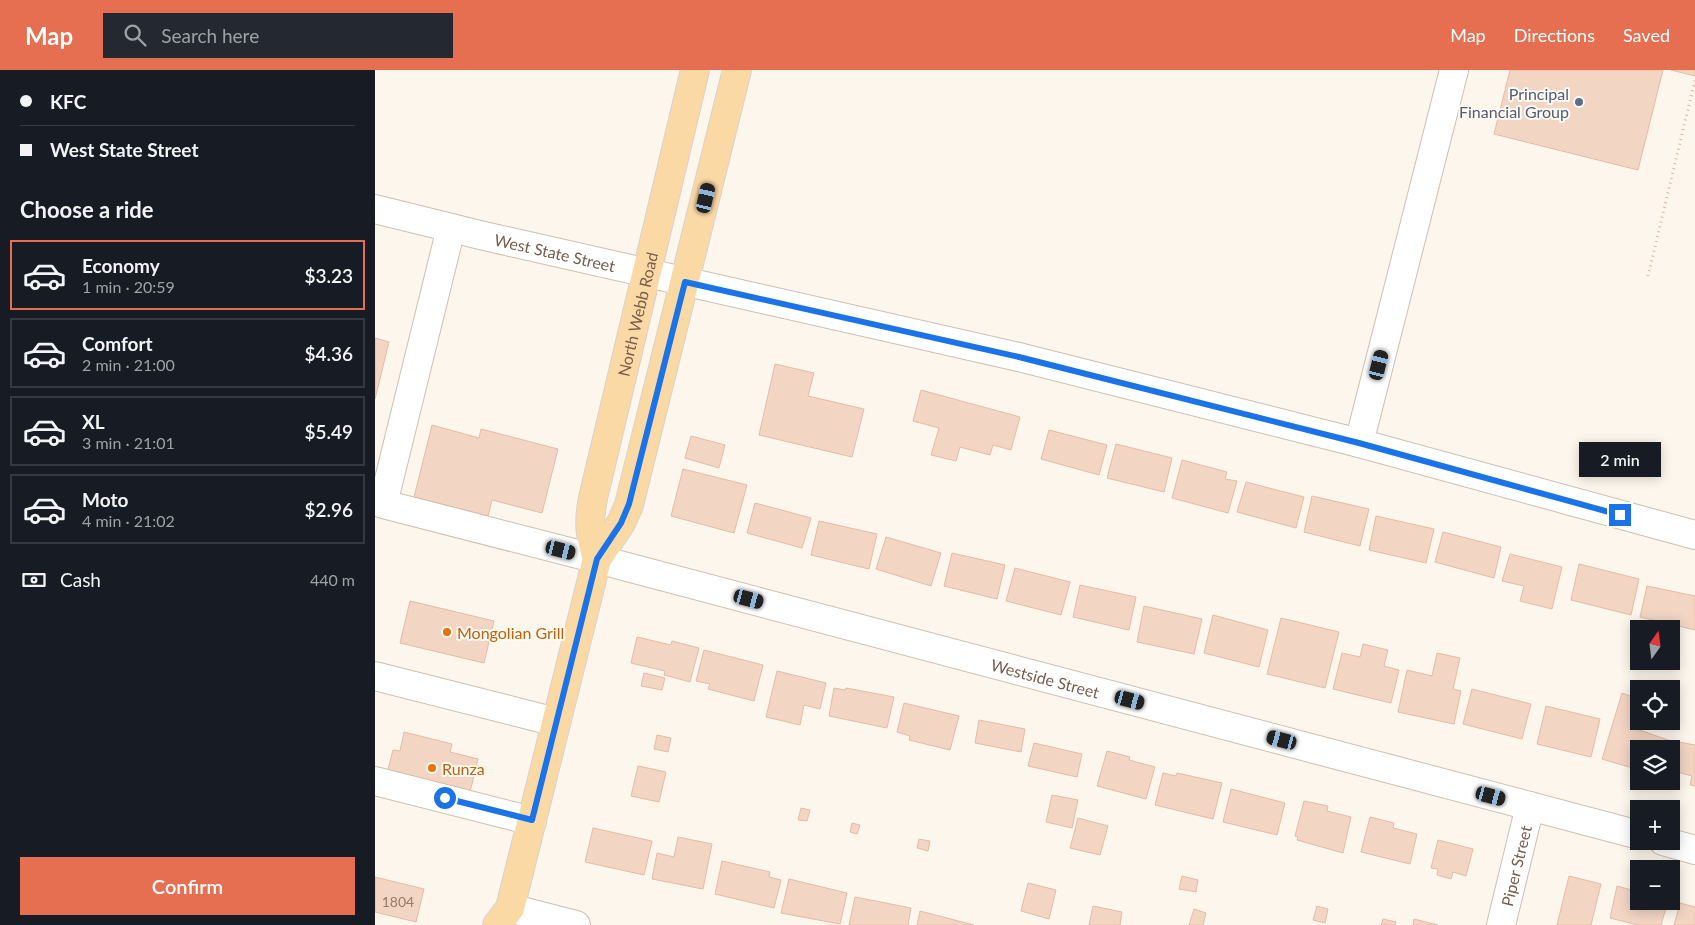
<!DOCTYPE html>
<html lang="en">
<head>
<meta charset="utf-8">
<style>
  body { margin:0; font-family:Lato,sans-serif; background:#242831; color:#f1f3f6; height:100vh; display:flex; flex-direction:column; font-size:19px; white-space:nowrap }
  * { box-sizing:border-box; margin:0 }
  p { font-size:16px; color:#9ea1a6 }
  .icon { flex:none; width:28px; height:28px; fill:none; stroke:currentColor; stroke-width:2; stroke-linecap:round; stroke-linejoin:round }
  .map { position:relative; flex:1; overflow:hidden }
  .sheet { display:flex; flex-direction:column; background:#171b24; width:375px }
  .sheet>* { flex:none }
  .hud { display:grid; align-content:center; height:110px; padding:0 20px; background:#171b24 }
  .needle { width:32px; rotate:14deg }
  .tools { position:absolute; left:1255px; top:550px; display:grid; gap:10px }
  .tools a { display:grid; place-items:center; width:50px; height:50px; border-radius:0px; background:#171b24; box-shadow:0 2px 12px #0003; font-size:25px }
  .end { position:absolute; width:22px; height:22px; margin:-11px; border:6px solid #1a73e8; background:#fff; box-shadow:0 0 0 2px #fff }
  .from { border-radius:50% }
  .bubble { position:absolute; height:35px; border-radius:0px; background:#171b24; box-shadow:0 2px 12px #0003; font-size:16px; font-weight:600; line-height:35px; text-align:center }
  .car { position:absolute; width:15px; height:30px; margin:-15px -8px; border-radius:6px; box-shadow:0 0 4px 1px #0007; background:linear-gradient(#222 24%,#8ab4d8 0 40%,#222 0 76%,#8ab4d8 0 86%,#222 0) }
  .hud b { display:flex; align-items:center; gap:18px; height:48px; font-size:19px }
  .hud b+b { border-top:1px solid #363941 }
  .hud i { width:12px; height:12px; background:#f1f3f6 }
  ul { padding:0; list-style:none }
  li { display:flex; align-items:center; gap:15px; height:70px; margin:0 10px 8px; padding:0 10px; border:2px solid #363941; border-radius:0px }
  li div { flex:1 }
  li b { display:block; font-size:19px }
  li em { font-style:normal; font-weight:600 }
  li.active { border-color:#e76f51 }
  li>.icon { width:45px; height:45px; stroke-width:1.5 }
  h2 { padding:0 20px; font-size:22px; line-height:60px }
  .pay { display:flex; align-items:center; gap:12px; height:55px; padding:0 20px; font-size:19px }
  .pay p { margin-inline-start:auto }
  .button { display:flex; gap:10px; margin-top:auto; padding:10px 20px }
  .button a { flex:1; height:58px; border-radius:0px; background:#e76f51; color:#fff; font-size:20px; font-weight:600; line-height:58px; text-align:center }
  header { display:flex; align-items:center; gap:30px; box-sizing:border-box; height:70px; padding:0 25px; background:#e76f51; color:#fff }
  header strong { font-size:24px }
  nav { display:flex; gap:28px; margin-inline-start:auto; font-size:18px }
  .search { width:350px; height:45px; background:#242831; display:flex; align-items:center; gap:12px; box-sizing:border-box; padding:0 18px; border-radius:0px; color:#9ea1a6; font-size:19px }
  main { display:flex; flex:1; min-height:0 }
  .map>svg:first-child { display:block }
</style>
</head>
<body>
<header>
<strong>Map</strong>
<div class="search"><svg class="icon" aria-label="search" viewBox="0 0 24 24"><circle cx="10" cy="10" r="6"/><path d="M15 15l6 6"/></svg>Search here</div>
<nav><a>Map</a><a>Directions</a><a>Saved</a></nav>
</header>
<main>
<section class="sheet">
<div class="hud">
<b><i class="from"></i>KFC</b>
<b><i></i>West State Street</b>
</div>
<h2>Choose a ride</h2>
<ul>
<li class="active"><svg class="icon" aria-label="car" viewBox="0 0 24 24"><path d="M5 17H2v-5l4-1 3-4h7l3 4 3 1v5h-3M9 17h6M6 11h13"/><circle cx="7" cy="17" r="2"/><circle cx="17" cy="17" r="2"/></svg><div><b>Economy</b><p>1 min · 20:59</p></div><em>$3.23</em></li>
<li><svg class="icon" aria-label="car" viewBox="0 0 24 24"><path d="M5 17H2v-5l4-1 3-4h7l3 4 3 1v5h-3M9 17h6M6 11h13"/><circle cx="7" cy="17" r="2"/><circle cx="17" cy="17" r="2"/></svg><div><b>Comfort</b><p>2 min · 21:00</p></div><em>$4.36</em></li>
<li><svg class="icon" aria-label="car" viewBox="0 0 24 24"><path d="M5 17H2v-5l4-1 3-4h7l3 4 3 1v5h-3M9 17h6M6 11h13"/><circle cx="7" cy="17" r="2"/><circle cx="17" cy="17" r="2"/></svg><div><b>XL</b><p>3 min · 21:01</p></div><em>$5.49</em></li>
<li><svg class="icon" aria-label="car" viewBox="0 0 24 24"><path d="M5 17H2v-5l4-1 3-4h7l3 4 3 1v5h-3M9 17h6M6 11h13"/><circle cx="7" cy="17" r="2"/><circle cx="17" cy="17" r="2"/></svg><div><b>Moto</b><p>4 min · 21:02</p></div><em>$2.96</em></li>
</ul>
<div class="pay"><svg class="icon" aria-label="cash" viewBox="0 0 24 24"><path d="M3 7h18v10H3z"/><circle cx="12" cy="12" r="2"/></svg>Cash<p>440 m</p></div>
<div class="button"><a>Confirm</a></div>
</section>
<div class="map">
<svg width="1320" height="855" viewBox="0 0 1320 855">
  <rect width="100%" height="100%" fill="#fdf6ec"/>
  <g fill="#f3d5c3" stroke="#e6bba3">
    <path d="M1135,0H1288L1263,100L1119,64Z"/>
    <path d="M1296,0H1320V6Z"/>
    <path d="M0,268L14,272L0,329Z"/>
    <path d="M400,294L439,303L433,326L489,339L477,387L384,365Z"/>
    <path d="M546,320L645,347L636,380L618,375L615,385L585,377L581,391L556,385L564,358L538,351Z"/>
    <path d="M57,355L104,368L106,359L183,379L167,443L117,430L113,446L39,427Z"/>
    <path d="M674,360L732,375L724,405L666,389Z"/>
    <path d="M316,366L350,375L344,398L310,388Z"/>
    <path d="M741,374L797,388L789,422L732,408Z"/>
    <path d="M807,390L852,402L850,409L862,411L853,443L797,428Z"/>
    <path d="M308,399L372,415L359,463L296,446Z"/>
    <path d="M871,412L929,427L921,458L862,442Z"/>
    <path d="M937,426L994,439L985,476L929,462Z"/>
    <path d="M380,433L436,448L427,478L372,463Z"/>
    <path d="M1001,446L1059,459L1051,493L994,480Z"/>
    <path d="M444,451L502,464L494,499L436,485Z"/>
    <path d="M1068,462L1126,477L1119,508L1060,492Z"/>
    <path d="M511,467L566,483L556,516L501,499Z"/>
    <path d="M577,483L630,495L622,529L569,516Z"/>
    <path d="M1135,484L1187,497L1177,539L1145,531L1149,516L1127,511Z"/>
    <path d="M1204,494L1264,509L1256,545L1196,530Z"/>
    <path d="M640,498L695,512L686,545L631,531Z"/>
    <path d="M705,515L761,527L754,560L698,547Z"/>
    <path d="M1272,516L1320,526V560L1265,547Z"/>
    <path d="M35,531L119,551L109,593L25,573Z"/>
    <path d="M769,536L827,549L819,584L762,572Z"/>
    <path d="M838,545L893,560L884,597L829,583Z"/>
    <path d="M906,548L964,562L950,618L892,604Z"/>
    <path d="M262,567L296,575L297,571L324,578L315,612L289,605L290,601L256,593Z"/>
    <path d="M988,574L1013,580L1009,596L1024,600L1016,633L958,619L967,583L985,587Z"/>
    <path d="M329,580L388,595L379,631L333,619L335,614L321,611Z"/>
    <path d="M1062,583L1085,588L1078,619L1086,621L1079,654L1023,642L1032,600L1057,606Z"/>
    <path d="M402,601L451,613L445,639L429,635L425,655L391,647Z"/>
    <path d="M269,603L290,608L287,620L266,616Z"/>
    <path d="M459,618L470,620L471,618L519,627L512,658L454,646Z"/>
    <path d="M1097,619L1156,634L1147,669L1088,654Z"/>
    <path d="M1247,623L1261,628L1256,657L1296,671L1294,679H1264V700L1227,689Z"/>
    <path d="M529,633L584,646L575,680L534,670L535,666L522,662Z"/>
    <path d="M1171,636L1225,649L1216,687L1162,674Z"/>
    <path d="M604,650L650,659L646,682L600,673Z"/>
    <path d="M29,662L77,674L75,682L103,689L95,722L11,707L18,680L25,681Z"/>
    <path d="M282,665L296,668L293,682L279,679Z"/>
    <path d="M1304,672L1320,675V716L1315,715L1317,706L1298,701Z"/>
    <path d="M659,673L707,684L702,707L653,696Z"/>
    <path d="M732,681L755,687L754,690L780,697L771,729L722,716Z"/>
    <path d="M263,696L291,702L284,732L256,726Z"/>
    <path d="M788,703L801,706L802,703L847,713L838,749L780,735Z"/>
    <path d="M856,719L910,733L902,765L848,752Z"/>
    <path d="M677,725L703,730L697,758L671,752Z"/>
    <path d="M929,731L953,736L952,741L976,747L968,783L922,770L923,767L920,766Z"/>
    <path d="M426,738L435,740L432,751L423,750Z"/>
    <path d="M995,747L1019,753L1018,758L1042,764L1035,794L986,782Z"/>
    <path d="M703,748L733,756L725,785L695,778Z"/>
    <path d="M477,753L485,755L482,764L475,762Z"/>
    <path d="M218,758L277,771L269,805L210,792Z"/>
    <path d="M303,767L337,774L328,819L277,809L282,783L299,787Z"/>
    <path d="M544,769L555,771L553,781L542,778Z"/>
    <path d="M1063,770L1098,779L1091,806L1078,802L1076,809L1062,805L1063,799L1056,798Z"/>
    <path d="M347,791L395,802L394,807L406,810L399,838L340,824Z"/>
    <path d="M807,806L823,810L821,822L804,819Z"/>
    <path d="M1194,806L1226,814L1216,855H1182Z"/>
    <path d="M0,807L49,819L41,852L0,842Z"/>
    <path d="M414,809L472,823L465,854L406,843Z"/>
    <path d="M653,813L681,820L674,849L646,841Z"/>
    <path d="M1242,816L1264,822V831H1293L1286,855H1263L1235,848Z"/>
    <path d="M480,827L536,838L533,855H474Z"/>
    <path d="M1305,833L1320,837V855H1299Z"/>
    <path d="M718,836L747,842L745,855H714Z"/>
    <path d="M942,836L953,839L950,853L938,850Z"/>
    <path d="M819,839L831,843L828,855H814Z"/>
    <path d="M545,841L599,855H542Z"/>
    <path d="M1008,849L1021,852L1020,855H1006Z"/>
    <path d="M1039,849L1063,855H1038Z"/>
  </g>
  <g fill="none" stroke-linecap="round" stroke-linejoin="round">
    <g stroke="#d1beb0" stroke-width="30">
      <g id="minor">
        <path id="s1" d="M0,139L105,165L644,287L984,373L1320,465"/>
        <path id="s2" d="M76,158L8,434L222,489L1264,765"/>
        <path d="M984,373L1079,0"/>
        <path d="M0,606L181,652"/>
        <path d="M0,711L157,751"/>
        <path d="M1288,771L1320,780"/>
        <path d="M135,838L201,855"/>
        <path id="s3" d="M1126,855L1155,736"/>
      </g>
    </g>
    <g stroke="#dad1cd" stroke-width="30">
      <g id="major">
        <path id="s4" d="M222,489C215,464 213,454 218,428L320,0"/>
        <path d="M122,855L135,838L222,489L246,453L254,435L362,0"/>
      </g>
    </g>
    <path stroke="#d9b8a5" stroke-width="3" stroke-dasharray="1 4" stroke-linecap="butt" d="M1273,206L1320,10"/>
    <use href="#minor" stroke="#fff" stroke-width="28"/>
    <use href="#major" stroke="#fbd9a5" stroke-width="28"/>
  </g>
  <g fill="none" stroke-linecap="round" stroke-linejoin="round">
    <path stroke="#1a73e8" stroke-width="6" d="M70,728L157,750L222,489L246,453L254,434L310,212L644,287L984,373L1245,445"/>
  </g>
  <circle fill="#5c6f8a" stroke="#fffaf3" stroke-width="2" cx="1204" cy="32" r="5"/>
  <g fill="#e8710a" stroke="#fffaf3" stroke-width="2">
    <circle cx="72" cy="562" r="5"/>
    <circle cx="57" cy="698" r="5"/>
  </g>
  <g text-anchor="middle" dominant-baseline="central" stroke-width="4" stroke-linejoin="round" paint-order="stroke">
    <g font-size="14" fill="#987a6a">
      <text x="23" y="831">1804</text>
    </g>
    <g font-size="16" fill="#4e5e75" stroke="#fffaf3" text-anchor="end">
      <text x="1194" y="23">Principal<tspan x="1194" dy="18">Financial Group</tspan></text>
    </g>
    <g font-size="16" fill="#7a5c4d" stroke="#fffaf3">
      <text stroke="none"><textPath href="#s1" startOffset="185">West State Street</textPath></text>
      <text stroke="none"><textPath href="#s4" startOffset="251">North Webb Road</textPath></text>
      <text stroke="none"><textPath href="#s2" startOffset="969">Westside Street</textPath></text>
      <text stroke="none"><textPath href="#s3" startOffset="61">Piper Street</textPath></text>
    </g>
    <g font-size="16" fill="#c56008" stroke="#fffaf3" text-anchor="start">
      <text x="82" y="562">Mongolian Grill</text>
      <text x="67" y="698">Runza</text>
    </g>
  </g>
</svg>
<div class="tools">
<a><svg class="needle" viewBox="-14 -14 28 28"><path d="M0-13l5 13h-10z" fill="#e53935"/><path d="M0 13l5-13h-10z" fill="#9ea1a6"/></svg></a>
<a><svg class="icon" aria-label="locate" viewBox="0 0 24 24"><circle cx="12" cy="12" r="6"/><path d="M12 2v4M12 18v4M2 12h4M18 12h4"/></svg></a>
<a><svg class="icon" aria-label="layers" viewBox="0 0 24 24"><path d="M12 4l9 5-9 5-9-5zM3 14l9 5 9-5"/></svg></a>
<a>+</a>
<a>−</a>
</div>
<i class="end from" style="left:70px;top:728px"></i>
<i class="end" style="left:1245px;top:445px"></i>
<div class="bubble" style="left:1204px;top:372px;width:82px">2 min</div>
<i class="car" style="left:331px;top:128px;rotate:13deg"></i>
<i class="car" style="left:1004px;top:295px;rotate:14deg"></i>
<i class="car" style="left:186px;top:480px;rotate:104deg"></i>
<i class="car" style="left:374px;top:529px;rotate:105deg"></i>
<i class="car" style="left:755px;top:630px;rotate:105deg"></i>
<i class="car" style="left:907px;top:670px;rotate:285deg"></i>
<i class="car" style="left:1116px;top:726px;rotate:105deg"></i>
</div>
</main>
</body>
</html>
